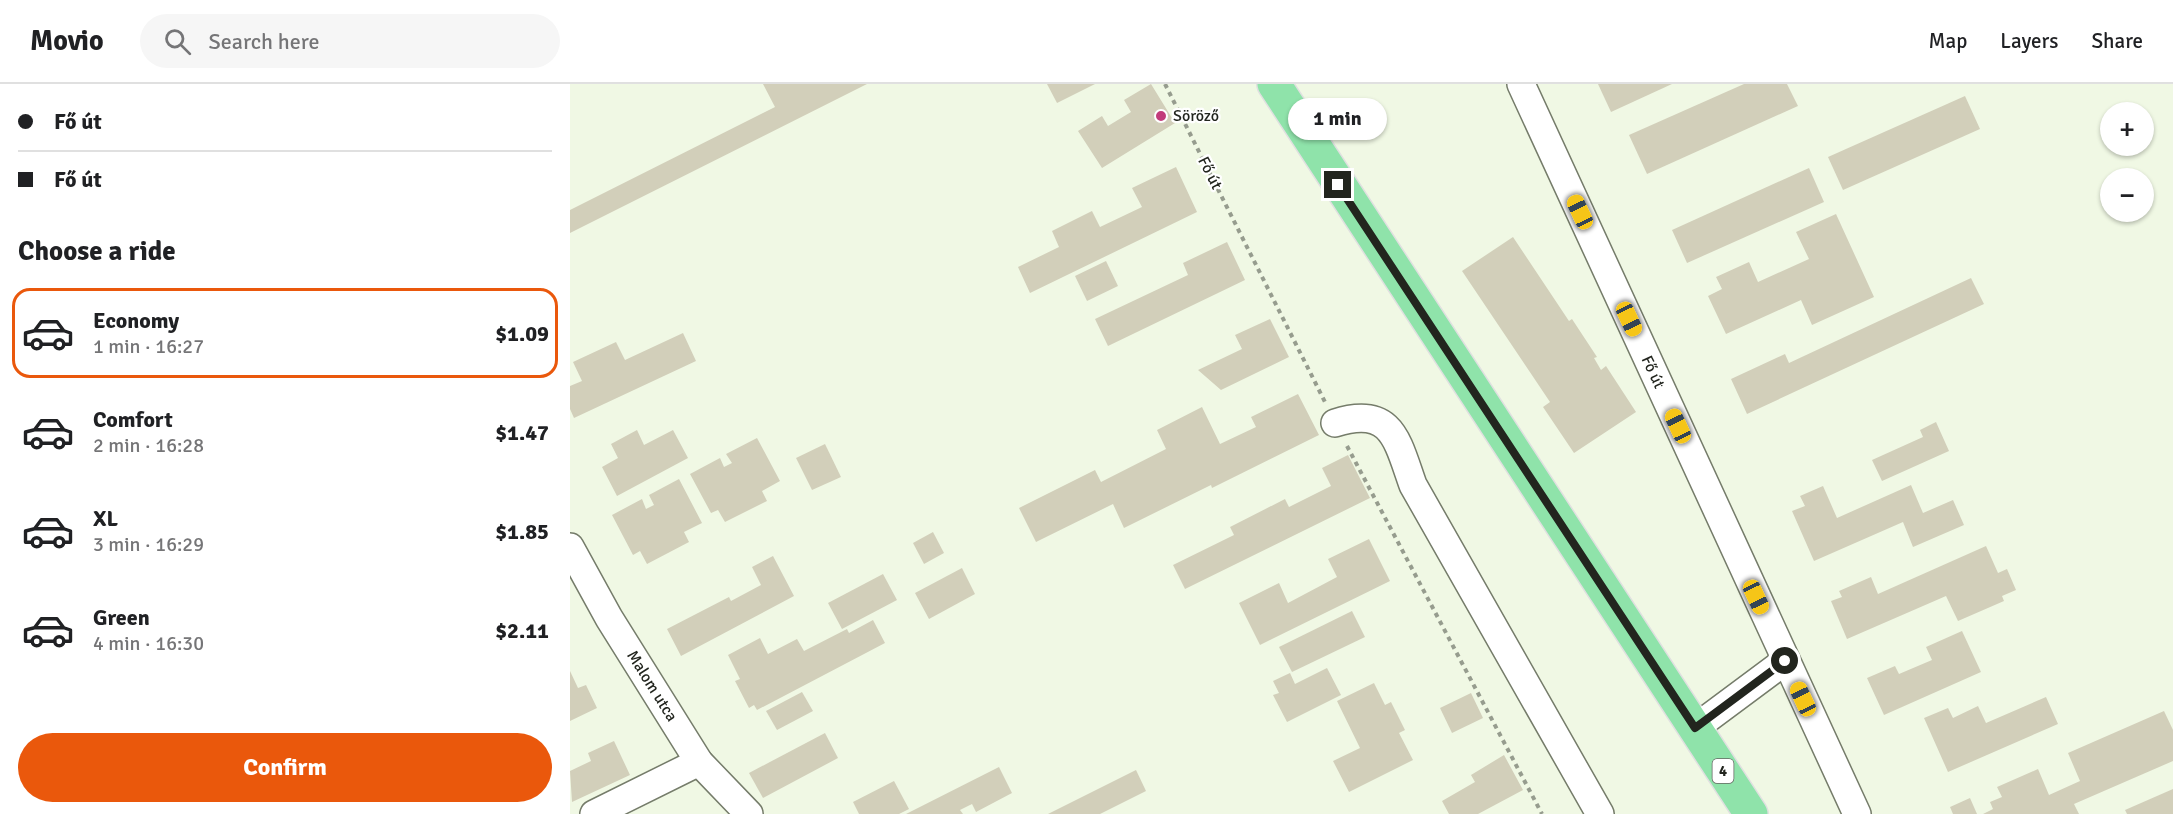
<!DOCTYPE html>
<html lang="en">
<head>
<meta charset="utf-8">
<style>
  body { margin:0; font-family:Signika,sans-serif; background:#f6f6f6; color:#202124; height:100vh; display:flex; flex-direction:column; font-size:22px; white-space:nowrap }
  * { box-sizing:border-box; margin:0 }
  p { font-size:20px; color:#757577 }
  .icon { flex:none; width:33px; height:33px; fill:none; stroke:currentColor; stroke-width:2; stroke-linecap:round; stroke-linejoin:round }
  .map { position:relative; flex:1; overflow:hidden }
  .panel { display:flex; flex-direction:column; background:#fff; width:570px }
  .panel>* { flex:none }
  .hud { display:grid; align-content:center; height:132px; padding:0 18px; background:#fff }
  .controls { position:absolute; left:1530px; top:18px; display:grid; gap:12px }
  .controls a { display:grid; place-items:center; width:54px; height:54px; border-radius:50%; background:#fff; box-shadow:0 2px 4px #0004; font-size:30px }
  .end { position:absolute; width:27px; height:27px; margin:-14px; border:8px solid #22251e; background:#fff; box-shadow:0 0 0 3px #fff }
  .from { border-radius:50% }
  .bubble { position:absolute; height:42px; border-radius:21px; background:#fff; box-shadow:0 2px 4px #0004; font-size:20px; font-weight:800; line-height:42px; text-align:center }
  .car { position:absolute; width:18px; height:36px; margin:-18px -9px; border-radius:8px; box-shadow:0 0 4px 2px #0007; background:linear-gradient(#f5c518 24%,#345 0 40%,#f5c518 0 76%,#345 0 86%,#f5c518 0) }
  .hud b { display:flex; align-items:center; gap:21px; height:57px; font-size:22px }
  .hud b+b { border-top:2px solid #e0e0e0 }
  .hud i { width:15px; height:15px; background:#202124 }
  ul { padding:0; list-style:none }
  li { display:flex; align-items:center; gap:18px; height:90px; margin:0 12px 9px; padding:0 6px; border:3px solid transparent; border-radius:18px }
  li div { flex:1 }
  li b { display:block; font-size:22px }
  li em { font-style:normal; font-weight:800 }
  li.current { border-color:#ea580c }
  li>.icon { width:54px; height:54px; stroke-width:1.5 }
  h2 { padding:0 18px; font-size:27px; line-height:72px }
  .primary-button { display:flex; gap:12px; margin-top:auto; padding:12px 18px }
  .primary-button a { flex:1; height:69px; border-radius:36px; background:#ea580c; color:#fff; font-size:24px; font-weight:800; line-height:69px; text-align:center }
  header { display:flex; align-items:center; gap:36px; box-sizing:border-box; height:84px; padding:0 30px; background:#fff; border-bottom:2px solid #e0e0e0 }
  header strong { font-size:28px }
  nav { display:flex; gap:33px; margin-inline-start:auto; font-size:21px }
  .search { width:420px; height:54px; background:#f6f6f6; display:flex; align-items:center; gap:15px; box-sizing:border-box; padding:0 21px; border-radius:33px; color:#757577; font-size:22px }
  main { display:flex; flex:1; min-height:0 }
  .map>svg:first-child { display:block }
</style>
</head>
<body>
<header>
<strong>Movio</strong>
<div class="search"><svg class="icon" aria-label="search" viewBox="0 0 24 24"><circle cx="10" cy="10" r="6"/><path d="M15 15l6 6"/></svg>Search here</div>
<nav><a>Map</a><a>Layers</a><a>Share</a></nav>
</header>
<main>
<section class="panel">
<div class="hud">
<b><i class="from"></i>Fő út</b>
<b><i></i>Fő út</b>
</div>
<h2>Choose a ride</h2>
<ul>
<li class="current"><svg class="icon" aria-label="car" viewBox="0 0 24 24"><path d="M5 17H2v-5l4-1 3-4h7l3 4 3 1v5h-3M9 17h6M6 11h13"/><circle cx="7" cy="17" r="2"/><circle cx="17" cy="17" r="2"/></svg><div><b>Economy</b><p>1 min · 16:27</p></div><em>$1.09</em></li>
<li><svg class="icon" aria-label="car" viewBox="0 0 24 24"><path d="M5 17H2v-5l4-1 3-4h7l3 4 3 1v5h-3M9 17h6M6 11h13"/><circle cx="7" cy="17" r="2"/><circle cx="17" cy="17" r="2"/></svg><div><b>Comfort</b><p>2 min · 16:28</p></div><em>$1.47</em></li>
<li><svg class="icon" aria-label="car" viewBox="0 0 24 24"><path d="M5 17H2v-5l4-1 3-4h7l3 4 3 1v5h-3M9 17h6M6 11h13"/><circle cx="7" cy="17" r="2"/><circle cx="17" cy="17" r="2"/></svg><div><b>XL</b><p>3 min · 16:29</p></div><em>$1.85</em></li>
<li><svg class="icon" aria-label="car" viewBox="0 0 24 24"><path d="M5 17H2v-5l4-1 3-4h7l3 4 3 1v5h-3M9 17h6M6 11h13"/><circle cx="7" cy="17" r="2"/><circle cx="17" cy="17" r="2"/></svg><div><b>Green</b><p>4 min · 16:30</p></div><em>$2.11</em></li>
</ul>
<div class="primary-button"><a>Confirm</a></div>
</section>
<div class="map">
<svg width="1603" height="730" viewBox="0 0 1603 730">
  <rect width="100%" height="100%" fill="#f0f8e4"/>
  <g fill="#d2cfba">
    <path d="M193,0H297L0,149V126L205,23Z"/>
    <path d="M477,0H525L487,19Z"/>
    <path d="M581,0L605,39L532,84L508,47L532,32L538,42L561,28L554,16Z"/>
    <path d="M1028,0H1102L1041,28Z"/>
    <path d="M1174,0H1217L1228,22L1077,90L1059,51Z"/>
    <path d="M1395,12L1410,45L1273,106L1258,73Z"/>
    <path d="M606,83L627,128L460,209L448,183L489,163L482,147L522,127L530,143L572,123L562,104Z"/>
    <path d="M1239,84L1254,118L1117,179L1102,146Z"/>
    <path d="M1266,130L1304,213L1242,241L1231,216L1156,250L1138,212L1152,205L1146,193L1179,178L1188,198L1239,175L1226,148Z"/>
    <path d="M943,153L999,237L1002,235L1027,273L1024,274L1031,286L1036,282L1066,328L1004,369L973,323L980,318L892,187Z"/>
    <path d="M657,158L675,196L538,262L525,235L618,191L613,179Z"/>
    <path d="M536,177L548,202L517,217L505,192Z"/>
    <path d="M1401,194L1414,220L1177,330L1161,295L1215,270L1219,279Z"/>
    <path d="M700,235L719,273L651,306L628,286L672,265L665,251Z"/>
    <path d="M113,249L126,277L4,334L0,325V302L12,297L3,278L46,258L55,276Z"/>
    <path d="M728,310L749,351L642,404L641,401L554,444L543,420L466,458L449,424L525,386L531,398L596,365L587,346L632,323L650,360L686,343L681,333Z"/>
    <path d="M1366,338L1379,367L1312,397L1302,376L1353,353L1350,346Z"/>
    <path d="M67,346L74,361L103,346L118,374L47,412L32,383L48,374L41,360Z"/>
    <path d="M187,354L210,397L192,407L197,417L155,438L148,426L141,429L120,390L150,374L154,383L162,379L156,370Z"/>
    <path d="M255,360L271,393L242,406L226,374Z"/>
    <path d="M778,371L800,414L615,505L603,481L664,451L660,443L715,415L719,423L761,402L752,384Z"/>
    <path d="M109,395L132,439L114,448L119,458L77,480L70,467L63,471L42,431L72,415L76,425L84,421L79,411Z"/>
    <path d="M1341,401L1353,429L1383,416L1394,441L1343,463L1333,438L1244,477L1222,427L1235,422L1230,412L1253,402L1267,434Z"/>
    <path d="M363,448L374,469L354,480L343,459Z"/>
    <path d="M799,455L820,497L690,561L669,519L709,499L718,519L767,493L758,475Z"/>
    <path d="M1416,462L1428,489L1437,485L1446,506L1432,512L1434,517L1388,537L1376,512L1277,555L1261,517L1272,513L1269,507L1301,493L1308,510Z"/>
    <path d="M203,472L224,512L111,572L97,545L159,513L161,517L191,501L182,483Z"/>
    <path d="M392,484L405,510L359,535L345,509Z"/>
    <path d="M313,490L327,516L272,545L258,519Z"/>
    <path d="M782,527L795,553L722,588L709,563Z"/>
    <path d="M303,536L315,559L187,626L184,621L179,624L165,597L170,595L158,571L190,554L198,570L227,555L234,567L277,545L279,549Z"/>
    <path d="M1392,547L1411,588L1314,631L1297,594L1325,582L1329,590L1362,576L1356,563Z"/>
    <path d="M757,584L771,611L717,638L703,611L709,609L703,597L720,589L725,600Z"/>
    <path d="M0,587L8,604L16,601L27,624L0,637Z"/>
    <path d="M804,599L815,621L821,618L835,646L829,649L843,676L779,708L763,677L790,664L767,617Z"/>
    <path d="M232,608L243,627L207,646L196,627Z"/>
    <path d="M901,609L913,634L882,649L870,624Z"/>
    <path d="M1476,613L1488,640L1378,688L1354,634L1378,624L1383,634L1408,622L1416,639Z"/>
    <path d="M1594,627L1603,646V677L1504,720L1509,730H1413L1423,725L1420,718L1432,713L1427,703L1468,685L1479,711L1510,697L1498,669Z"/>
    <path d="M255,649L268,674L193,714L179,689Z"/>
    <path d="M44,657L60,691L2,718L0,687L21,677L18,669Z"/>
    <path d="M934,671L953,706L908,730H879L872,717L905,698L901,691Z"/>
    <path d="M429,683L442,709L406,728L402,720L390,726L393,730H336Z"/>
    <path d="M566,686L576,707L530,730H478Z"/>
    <path d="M324,697L339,725L329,730H289L283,718Z"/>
    <path d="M1603,705V730H1557L1555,726Z"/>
    <path d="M1400,714L1407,730H1383L1380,723Z"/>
  </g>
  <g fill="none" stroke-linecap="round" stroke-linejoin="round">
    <g stroke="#757c6a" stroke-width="30">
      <g id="minor">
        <path d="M951,0L1287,730"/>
        <path d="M765,339C822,321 827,356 843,401L1030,730"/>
        <path d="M0,463L39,534L129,678L179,730"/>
        <path d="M1125,644L1215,577"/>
        <path d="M24,730L129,678"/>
      </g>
    </g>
    <g stroke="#e0e0e0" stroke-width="36">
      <path id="major" d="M704,0L1181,730"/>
    </g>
    <g stroke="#969c8e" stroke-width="4" stroke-dasharray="4.5 4.5" stroke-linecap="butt">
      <path d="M595,0L755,318"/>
      <path d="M777,362L972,730"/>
    </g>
    <use href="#minor" stroke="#fff" stroke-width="27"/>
    <use href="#major" stroke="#8fe3aa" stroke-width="33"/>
  </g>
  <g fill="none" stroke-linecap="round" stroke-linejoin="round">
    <path stroke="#22251e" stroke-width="8" d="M768,101L1125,644L1215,577"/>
  </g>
  <circle fill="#c23b7b" stroke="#fff" stroke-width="2" cx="591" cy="32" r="6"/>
  <g text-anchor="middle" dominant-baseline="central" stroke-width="4.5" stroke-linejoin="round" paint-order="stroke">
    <rect fill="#fff" stroke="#646662" stroke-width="1.5" x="1142.5" y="675" width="21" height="24" rx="4.5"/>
    <g font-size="15" font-weight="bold" fill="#22251e">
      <text x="1153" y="687">4</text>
    </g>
    <g font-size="16" fill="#22251e" stroke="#fff" text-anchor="start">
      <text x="603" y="32">Söröző</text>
    </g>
    <g font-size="16" fill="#22251e" stroke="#fff">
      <text transform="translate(640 89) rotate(63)">Fő út</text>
      <text transform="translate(1083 288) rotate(65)">Fő út</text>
      <text transform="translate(82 602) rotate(58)">Malom utca</text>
    </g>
  </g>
</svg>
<div class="controls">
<a>+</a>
<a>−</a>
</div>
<i class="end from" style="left:1215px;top:577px"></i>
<i class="end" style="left:768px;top:101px"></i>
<div class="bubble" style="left:718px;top:14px;width:99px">1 min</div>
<i class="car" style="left:1010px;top:128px;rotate:335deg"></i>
<i class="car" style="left:1059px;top:235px;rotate:155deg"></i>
<i class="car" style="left:1108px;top:342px;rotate:335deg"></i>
<i class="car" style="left:1186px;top:513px;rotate:155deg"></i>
<i class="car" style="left:1233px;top:615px;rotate:335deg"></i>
</div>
</main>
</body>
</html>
